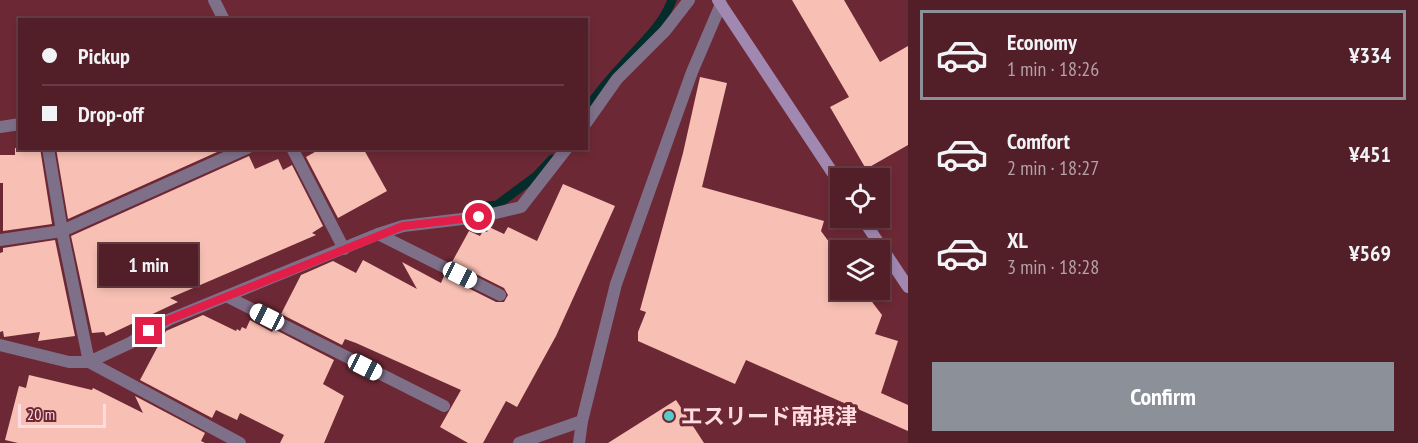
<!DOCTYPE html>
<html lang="en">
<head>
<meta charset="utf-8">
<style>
  body { margin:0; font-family:"PT Sans Narrow","Noto Sans JP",sans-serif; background:#5c2b34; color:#f1f3f6; height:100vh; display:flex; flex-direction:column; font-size:22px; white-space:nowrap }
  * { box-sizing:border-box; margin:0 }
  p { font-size:20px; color:#b5a2a8 }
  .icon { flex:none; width:33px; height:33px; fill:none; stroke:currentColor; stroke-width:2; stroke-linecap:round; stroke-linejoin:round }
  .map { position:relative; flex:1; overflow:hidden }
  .sheet { display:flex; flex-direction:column; background:#521e28; width:510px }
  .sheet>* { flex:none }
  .banner { position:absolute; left:18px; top:18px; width:570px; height:132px; border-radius:0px; box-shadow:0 3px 9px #0003,0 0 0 2px #683c45; display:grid; align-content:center; height:132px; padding:0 24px; background:#521e28 }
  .buttons { position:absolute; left:830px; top:168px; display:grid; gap:12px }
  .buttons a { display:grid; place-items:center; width:60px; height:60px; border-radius:0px; background:#521e28; box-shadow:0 3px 9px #0003,0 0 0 2px #683c45; font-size:30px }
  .scale { position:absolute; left:18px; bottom:15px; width:88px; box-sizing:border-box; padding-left:6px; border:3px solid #ffdcdf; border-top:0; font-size:16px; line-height:21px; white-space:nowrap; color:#ffdcdf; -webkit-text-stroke:4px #6d2835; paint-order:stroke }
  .end { position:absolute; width:27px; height:27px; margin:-14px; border:8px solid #e11d48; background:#fff; box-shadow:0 0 0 3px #fff }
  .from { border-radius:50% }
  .bubble { position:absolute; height:42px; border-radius:0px; background:#521e28; box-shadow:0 3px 9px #0003,0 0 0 2px #683c45; font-size:20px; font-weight:700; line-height:42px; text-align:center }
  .car { position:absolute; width:18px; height:36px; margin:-18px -9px; border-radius:8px; box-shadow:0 0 4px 2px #0007; background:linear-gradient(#fff 24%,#345 0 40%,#fff 0 76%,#345 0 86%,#fff 0) }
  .banner b { display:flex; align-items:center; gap:21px; height:57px; font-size:22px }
  .banner b+b { border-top:2px solid #683c45 }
  .banner i { width:15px; height:15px; background:#f1f3f6 }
  ul { padding:10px 0 0; list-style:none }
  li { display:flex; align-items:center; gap:18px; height:90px; margin:0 12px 9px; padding:0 12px; border:3px solid transparent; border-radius:0px }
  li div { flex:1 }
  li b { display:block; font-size:22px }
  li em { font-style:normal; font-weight:700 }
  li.selected { border-color:#8c9099 }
  li>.icon { width:54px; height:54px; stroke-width:1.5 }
  .button { display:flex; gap:12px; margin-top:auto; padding:12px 24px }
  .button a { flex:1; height:69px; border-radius:0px; background:#8c9099; color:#fff; font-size:24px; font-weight:700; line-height:69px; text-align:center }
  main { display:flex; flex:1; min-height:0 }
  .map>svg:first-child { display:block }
</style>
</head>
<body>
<main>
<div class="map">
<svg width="908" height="443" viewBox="0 0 908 443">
  <rect width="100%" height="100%" fill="#6d2835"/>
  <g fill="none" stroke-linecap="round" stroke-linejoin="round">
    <g stroke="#022d2b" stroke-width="9">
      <path d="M586,110C598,92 613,75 628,59C645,40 663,24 672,0"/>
      <path d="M469,210L475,207L497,205L536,176L552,159"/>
    </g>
  </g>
  <g fill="#f8c0b4">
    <path d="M792,0H844L880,62L908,46V145L866,169L830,107L849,97Z"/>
    <path d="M700,77L727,83L702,187L824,221L821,231L840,257V290H863L882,315L875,334L898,341L881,393L908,405V431L746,360L735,384L638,341V332L646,312L640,310L683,153Z"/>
    <path d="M15,148H40L52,224L3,231V183H0V155H15Z"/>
    <path d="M56,148H226L68,219Z"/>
    <path d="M322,148H363L387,191L338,218L306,157Z"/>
    <path d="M249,156L255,169L278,159L283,170L292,165L323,226L312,233L316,235L170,298L178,302L106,336L104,332L92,333L71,236Z"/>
    <path d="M563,184L615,206L556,336L517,407L506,401L483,443H468L440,427L461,390L356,343L345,339L342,345L281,314L301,275L333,261L356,273L363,260L417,289L402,262L441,283L444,276L496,302H504L508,295L504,288L452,262L469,231L480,236L483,231L487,232L489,227L504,234L508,227L537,241Z"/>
    <path d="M55,240L75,336L38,341L40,332L4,337L3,331L0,332V253L3,252V248Z"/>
    <path d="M203,315L236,331L237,329L240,331L242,327L246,329L250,320L272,332L274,329L334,360L323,384L344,396L324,443H280L284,435L240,413L237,420L216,410L212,418L140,380L166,331Z"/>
    <path d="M29,375L92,390L93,388L143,413L135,396L205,433L201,441L205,443H18L5,440L19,386L26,388Z"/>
    <path d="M676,400L704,443H608Z"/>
  </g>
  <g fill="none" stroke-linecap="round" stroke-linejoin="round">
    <g stroke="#7f708a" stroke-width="12">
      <path d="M214,0L224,20"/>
      <path d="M586,123L617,79L665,31L689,0"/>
      <path d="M0,127L20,124"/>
      <path d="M48,148L62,231L89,362L240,443"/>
      <path d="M292,148L344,249"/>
      <path d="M378,234L500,295"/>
      <path d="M0,240L62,231L247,148"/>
      <path d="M228,297L444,406"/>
      <path d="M0,345L69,362H89L130,343L168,320L378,234L403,226L479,217L521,207L567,148"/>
      <path d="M519,443L582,421"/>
      <path d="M579,443L582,421L616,284L692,72L721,4"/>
    </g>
    <g stroke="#a188b1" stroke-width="12">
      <path d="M718,0L840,184"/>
      <path d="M862,218L908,287"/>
    </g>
  </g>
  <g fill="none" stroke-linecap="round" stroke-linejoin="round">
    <path stroke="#e11d48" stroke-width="8" d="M149,331L168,320L403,226L479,217"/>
  </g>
  <circle fill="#53cdc9" stroke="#6d2835" stroke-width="2" cx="669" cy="416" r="6"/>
  <g text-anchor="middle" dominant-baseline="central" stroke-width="6" stroke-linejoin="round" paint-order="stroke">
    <g font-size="22" font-weight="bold" fill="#ffdcdf" stroke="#6d2835" text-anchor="start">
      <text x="681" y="416">エスリード南摂津</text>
    </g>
  </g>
</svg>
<div class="buttons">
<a><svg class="icon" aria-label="locate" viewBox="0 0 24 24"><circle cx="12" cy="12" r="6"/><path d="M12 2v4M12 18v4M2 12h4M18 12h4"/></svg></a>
<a><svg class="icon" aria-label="layers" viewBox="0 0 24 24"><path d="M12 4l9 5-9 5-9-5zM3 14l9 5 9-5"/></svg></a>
</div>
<div class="scale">20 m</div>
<i class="end from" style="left:479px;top:217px"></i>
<i class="end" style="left:149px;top:331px"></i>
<div class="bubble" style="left:99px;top:244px;width:99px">1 min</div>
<i class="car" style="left:460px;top:275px;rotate:117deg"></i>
<i class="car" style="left:267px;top:317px;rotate:297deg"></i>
<i class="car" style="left:365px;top:367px;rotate:117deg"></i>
<div class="banner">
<b><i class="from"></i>Pickup</b>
<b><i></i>Drop-off</b>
</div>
</div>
<section class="sheet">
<ul>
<li class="selected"><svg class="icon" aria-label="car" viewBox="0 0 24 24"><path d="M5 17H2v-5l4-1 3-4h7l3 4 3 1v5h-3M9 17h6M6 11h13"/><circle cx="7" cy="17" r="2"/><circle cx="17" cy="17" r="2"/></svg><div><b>Economy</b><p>1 min · 18:26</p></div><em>¥334</em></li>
<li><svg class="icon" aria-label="car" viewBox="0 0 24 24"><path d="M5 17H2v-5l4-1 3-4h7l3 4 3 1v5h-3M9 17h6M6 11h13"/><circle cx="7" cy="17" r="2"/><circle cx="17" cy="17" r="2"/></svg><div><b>Comfort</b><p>2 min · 18:27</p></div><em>¥451</em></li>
<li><svg class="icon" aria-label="car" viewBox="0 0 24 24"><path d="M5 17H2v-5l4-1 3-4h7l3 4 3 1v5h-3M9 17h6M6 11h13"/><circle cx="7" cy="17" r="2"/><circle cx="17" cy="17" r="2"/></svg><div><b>XL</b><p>3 min · 18:28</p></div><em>¥569</em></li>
</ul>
<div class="button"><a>Confirm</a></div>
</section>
</main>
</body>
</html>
